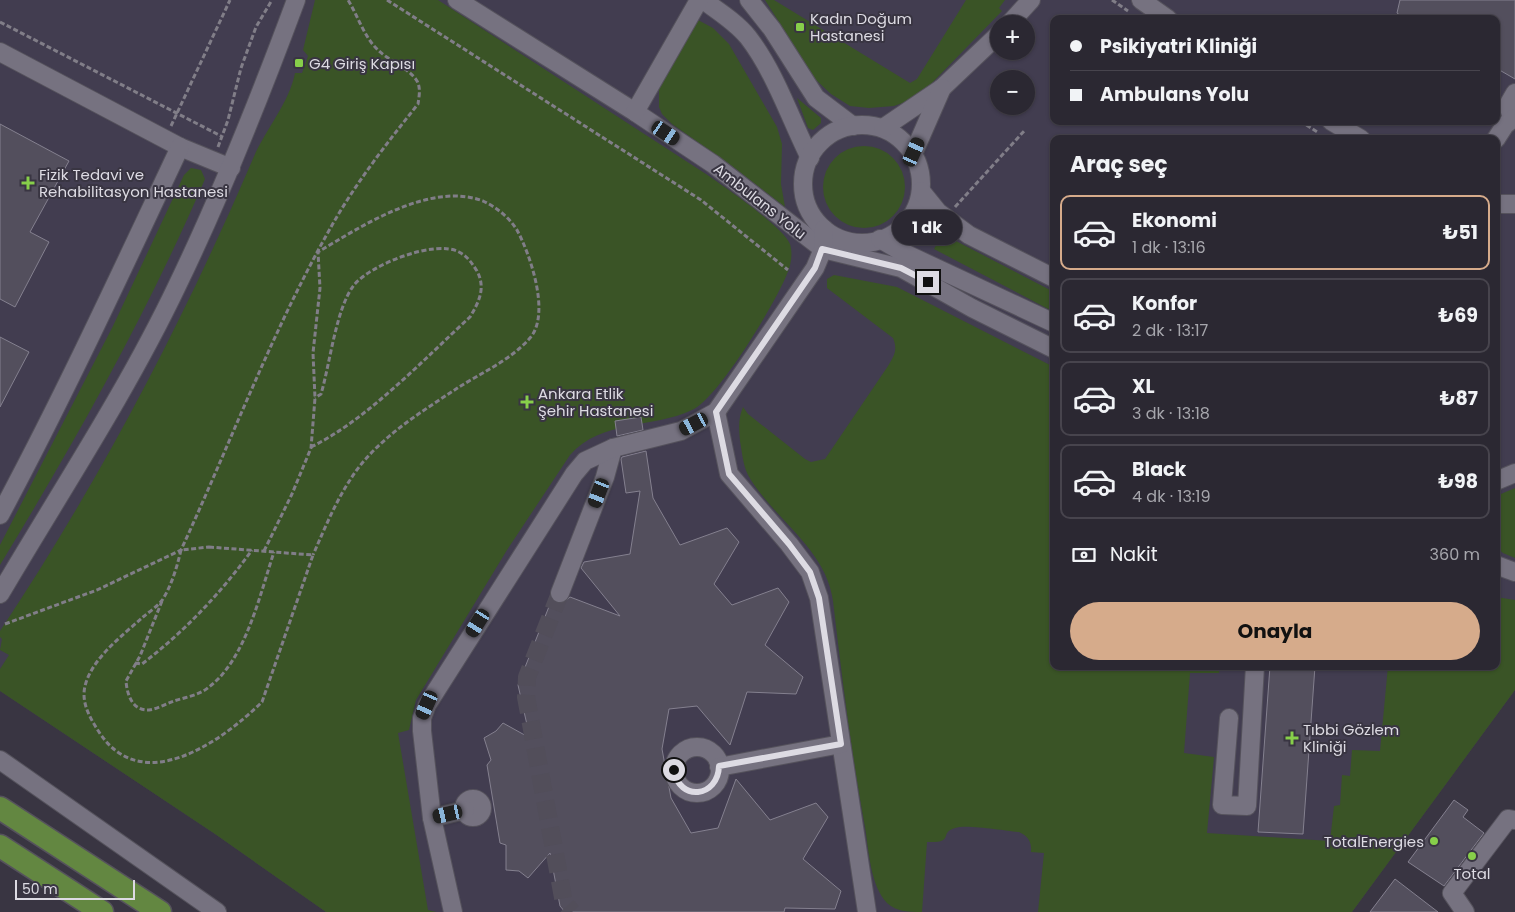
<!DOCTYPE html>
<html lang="tr">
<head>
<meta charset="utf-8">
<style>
  body { margin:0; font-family:Poppins,sans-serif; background:#37343e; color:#f1f3f6; height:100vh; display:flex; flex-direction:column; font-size:19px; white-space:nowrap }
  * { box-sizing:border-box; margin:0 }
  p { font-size:16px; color:#a6a6ac }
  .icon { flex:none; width:28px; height:28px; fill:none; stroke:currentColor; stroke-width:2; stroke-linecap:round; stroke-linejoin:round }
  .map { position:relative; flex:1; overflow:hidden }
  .side { position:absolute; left:1050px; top:135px; width:450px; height:535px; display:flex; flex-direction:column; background:#2b2832; border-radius:10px; box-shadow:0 1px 4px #0004,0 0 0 1px #47444d }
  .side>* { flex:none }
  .top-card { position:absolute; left:1050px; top:15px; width:450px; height:110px; border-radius:10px; box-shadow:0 1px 4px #0004,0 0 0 1px #47444d; display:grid; align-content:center; height:110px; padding:0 20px; background:#2b2832 }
  .controls { position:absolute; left:990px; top:15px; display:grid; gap:10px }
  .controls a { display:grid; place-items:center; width:45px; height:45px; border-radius:50%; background:#2b2832; box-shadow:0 1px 4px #0004,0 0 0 1px #47444d; font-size:25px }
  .scale { position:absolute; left:15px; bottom:12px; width:120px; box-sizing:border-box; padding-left:5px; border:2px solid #dddbe3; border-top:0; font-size:14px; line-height:18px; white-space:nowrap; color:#dddbe3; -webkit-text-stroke:4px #393542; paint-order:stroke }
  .end { position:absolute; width:22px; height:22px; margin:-11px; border:6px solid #dddbe3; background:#111; box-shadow:0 0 0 2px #111 }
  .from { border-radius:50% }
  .bubble { position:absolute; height:35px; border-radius:18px; background:#2b2832; box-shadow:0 1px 4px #0004,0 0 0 1px #47444d; font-size:16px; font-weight:700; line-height:35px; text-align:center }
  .car { position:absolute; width:15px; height:30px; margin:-15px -8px; border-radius:6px; box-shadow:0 0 4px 1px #0007; background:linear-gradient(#222 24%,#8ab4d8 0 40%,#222 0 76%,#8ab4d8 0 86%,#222 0) }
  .top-card b { display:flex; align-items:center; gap:18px; height:48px; font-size:19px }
  .top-card b+b { border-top:1px solid #47444d }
  .top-card i { width:12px; height:12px; background:#f1f3f6 }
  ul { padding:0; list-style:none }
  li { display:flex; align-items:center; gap:15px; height:75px; margin:0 10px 8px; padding:0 10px; border:2px solid #47444d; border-radius:10px }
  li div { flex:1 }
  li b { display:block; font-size:19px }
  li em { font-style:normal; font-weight:700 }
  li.on { border-color:#d6ab8b }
  li>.icon { width:45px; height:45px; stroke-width:1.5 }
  h2 { padding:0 20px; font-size:22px; line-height:60px }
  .pay { display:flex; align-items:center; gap:12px; height:55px; padding:0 20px; font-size:19px }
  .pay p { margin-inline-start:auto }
  .primary-button { display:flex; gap:10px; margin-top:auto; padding:10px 20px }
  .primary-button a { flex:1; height:58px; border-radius:30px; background:#d6ab8b; color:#111; font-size:20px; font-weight:700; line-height:58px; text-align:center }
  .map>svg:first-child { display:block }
</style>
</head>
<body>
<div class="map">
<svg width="1515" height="912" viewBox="0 0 1515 912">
  <rect width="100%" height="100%" fill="#393542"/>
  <path fill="#423d50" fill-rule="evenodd" d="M0,0H1515V690L1352,912H326L215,834L0,691ZM1054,19H1496V121H1054ZM999,24H1026V51H999ZM999,79H1026V106H999ZM1054,139H1496V666H1054Z"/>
  <g fill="#3a5426">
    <path d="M315,0H438L709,176C726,188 783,227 790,244C793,254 791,265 787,274C776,302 718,399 692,410C652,429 602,419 570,455L507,550L416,700L409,730L398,733L428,910L436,912H326L215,834L0,691V669L9,655L0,650L2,639L0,637V631C99,482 182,324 252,161C264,131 289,104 295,73H302L308,56L303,50Z"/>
    <path d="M765,0H774L910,83L917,79L966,0H1005L999,8L1002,11L930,85L911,100L894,106L869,108L850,106L831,94L816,80Z"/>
    <path d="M698,20L713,28L729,44L777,127L782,144L781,184L785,207L732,166L672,124L662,114L659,107V88Z"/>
    <path d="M797,98L821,118V123L813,130L808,128Z"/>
    <circle cx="864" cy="187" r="41"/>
    <path d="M191,168L201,170L205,179C147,314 76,440 0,565V545L113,326L184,175Z"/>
    <path d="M929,220L933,224L921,245L917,244L913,240L926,221Z"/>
    <path d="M944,231L956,241L1054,292V312L934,249Z"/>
    <path d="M834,275L897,287L1054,367V666H1220L1219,673H1190L1184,753L1214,757L1207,833L1330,841L1334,806L1340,805L1342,775L1350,776L1352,750L1380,751L1388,666H1496V597L1515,600V690L1352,912H1038L1044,853L1031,852C1032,842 1028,836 1019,832C1005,831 967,824 955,828C938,833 956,843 927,842L922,912C909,912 897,912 887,903C870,885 869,851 865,827C851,752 842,677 833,601C826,548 773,519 748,475C743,465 742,452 740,441C739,429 738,419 743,407L748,414L805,459L811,462L825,459L888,366C894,356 898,350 893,338L827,288V279Z"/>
    <path d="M1515,488V558L1503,553L1496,547V499L1501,494Z"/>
  </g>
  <g fill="#534f5d" stroke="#84808f">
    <path d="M1400,0H1515V79L1496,68V19H1405L1397,13Z"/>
    <path d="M0,124L69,161L30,232L49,242L15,307L0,299Z"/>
    <path d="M0,337L29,352L0,407Z"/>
    <path d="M641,417L643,430L617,436L615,421Z"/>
    <path d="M646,451L653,498L680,545L727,528L739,542L714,584L732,605L778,588L789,602L765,645L803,677L796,694L747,692L730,745L697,706L669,709L662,749L671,798L691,833L718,828L736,779L770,820L816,803L828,817L803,859L841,891L835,909L785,908L784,912H565L560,906L550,853L528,878L519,871L506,870V845L500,843L487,765L491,760L484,738L496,731L503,723L530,738L518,685L552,599L561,604L570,597L620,616L581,568L584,562L630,554L640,491L626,493L621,459L622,457Z"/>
    <path d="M1270,666H1315L1303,834L1258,832Z"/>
    <path d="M1454,800L1468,810L1463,817L1484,833L1444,886L1408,862Z"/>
    <path d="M1395,879L1438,912H1370Z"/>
  </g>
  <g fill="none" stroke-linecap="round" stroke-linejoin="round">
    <path stroke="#524e5a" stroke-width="18" stroke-dasharray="18 9" stroke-linecap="butt" d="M560,593L527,677L526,697L564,903L572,912"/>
    <g stroke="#55525c" stroke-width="20">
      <g id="minor">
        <path d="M457,0L635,112L713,164L823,249L901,268L972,308L1054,349"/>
        <path d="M703,0C718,11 736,22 748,37C775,72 790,118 810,158"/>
        <path d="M749,0L772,29L816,98L853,126"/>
        <path d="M1141,0L1168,19"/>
        <path d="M1009,24L1031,0"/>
        <path d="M0,52L180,147L231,168"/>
        <path d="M1515,93L1508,105L1511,115L1515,119"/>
        <path d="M635,112L699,0"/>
        <path d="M1331,121L1361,139"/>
        <circle cx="862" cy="184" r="59"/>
        <path d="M883,128L942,88L999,34"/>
        <path d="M1496,139L1505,125L1514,118"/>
        <path d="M914,152L942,88"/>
        <path d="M921,191L938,212L969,235L1054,278"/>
        <path d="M1496,204H1515"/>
        <path d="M880,239L902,252L1054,323"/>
        <path d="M716,412L729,474L789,544L810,572L819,598L867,912"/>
        <path d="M1496,481L1515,473"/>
        <path d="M0,515C65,394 122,270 180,147"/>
        <path d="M1496,565L1515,572"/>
        <path d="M560,593L605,477L613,448"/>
        <path d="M0,594C60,492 126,393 177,286C222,193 260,97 296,0"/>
        <path d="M1229,718L1222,805L1247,806L1255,666"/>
        <circle cx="697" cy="770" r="23"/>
        <path d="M0,760L217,912"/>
        <path d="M719,767L841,744"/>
        <circle cx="473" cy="808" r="9"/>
        <path d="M432,818L465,810"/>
        <path d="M453,912L432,818L422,731V718L427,705L574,474L585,461L613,448L681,431L716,412L815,268L823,249L824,229"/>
        <path d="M1465,912L1452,893L1508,819L1515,820"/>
      </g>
    </g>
    <g stroke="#55525c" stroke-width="25">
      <g id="major">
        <path d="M0,808L160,912"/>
        <path d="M0,846L102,912"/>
      </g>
    </g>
    <g stroke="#817e88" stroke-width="3" stroke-dasharray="5 2.5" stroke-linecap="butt">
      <path d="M387,0L701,200L788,270"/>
      <path d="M1112,0L1128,11"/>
      <path d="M0,22L221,136"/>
      <path d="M1300,121L1319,133"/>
      <path d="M171,126L230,0"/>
      <path d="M218,147L228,120L241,68L256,27L272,0"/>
      <path d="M955,207L1025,130"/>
      <path d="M311,447C367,420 424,359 470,317C479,302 486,288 477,271C472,263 467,256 459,252C435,239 370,265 354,285C336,308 330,364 321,394L315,398"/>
      <path d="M209,547L313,555L262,702C221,742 142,798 99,732C90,718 81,703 85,686C92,658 122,636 143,617C149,612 158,606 163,599C172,584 177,567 181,550Z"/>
      <path d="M264,551L292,494L311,448L315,398L313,353L320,288L318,252C362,226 430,181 483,201C496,207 509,217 517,230C530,254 551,314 530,338C511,360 479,374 456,389C418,414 374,441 350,480C335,503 324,530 313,555"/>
      <path d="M162,601L140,656L126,681C127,694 132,711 149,710C157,709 166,704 174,701C186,697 200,695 209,687C246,659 260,594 274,552"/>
      <path d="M5,624L97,590L181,550C231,442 272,331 331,227C355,184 387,143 418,104C419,97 421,88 417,81C409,68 389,61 378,50C364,37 358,16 348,0"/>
      <path d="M135,663L142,664C184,632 221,593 252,550"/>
    </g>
    <use href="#minor" stroke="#767280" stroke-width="18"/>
    <use href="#major" stroke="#638741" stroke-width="22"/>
  </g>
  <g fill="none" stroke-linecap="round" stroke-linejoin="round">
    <path stroke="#dddbe3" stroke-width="6" d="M674,770C679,802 718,798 719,766L841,744L819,598L810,572L789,544L729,474L716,412L815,268L822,249L901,268L928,282"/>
  </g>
  <g fill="#87cf4a" stroke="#393542" stroke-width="2">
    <rect x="795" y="22" width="10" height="10" rx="2.5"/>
    <rect x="294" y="58" width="10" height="10" rx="2.5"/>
    <path d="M25.5 175.5h5v5h5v5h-5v5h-5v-5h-5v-5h5z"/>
    <path d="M524.5 394.5h5v5h5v5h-5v5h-5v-5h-5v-5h5z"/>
    <path d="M1289.5 730.5h5v5h5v5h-5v5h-5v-5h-5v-5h5z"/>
    <circle cx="1434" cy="841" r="5"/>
    <circle cx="1472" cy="856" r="5"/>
  </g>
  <g text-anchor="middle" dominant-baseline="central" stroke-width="4" stroke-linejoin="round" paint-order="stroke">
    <g font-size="15" fill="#dddbe3" stroke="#393542" text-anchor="start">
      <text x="810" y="18">Kadın Doğum<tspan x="810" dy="17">Hastanesi</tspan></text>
      <text x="309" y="63">G4 Giriş Kapısı</text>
      <text x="39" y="174">Fizik Tedavi ve<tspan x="39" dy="17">Rehabilitasyon Hastanesi</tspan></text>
      <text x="538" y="393">Ankara Etlik<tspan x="538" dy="17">Şehir Hastanesi</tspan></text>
      <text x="1303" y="729">Tıbbi Gözlem<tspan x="1303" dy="17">Kliniği</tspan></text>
      <text x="1424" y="841" text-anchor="end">TotalEnergies</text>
      <text x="1472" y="873" text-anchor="middle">Total</text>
    </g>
    <g font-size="15" fill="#dddbe3" stroke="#393542">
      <text transform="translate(760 201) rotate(38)">Ambulans Yolu</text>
    </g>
  </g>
</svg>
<div class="controls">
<a>+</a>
<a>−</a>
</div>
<div class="scale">50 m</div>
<i class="end from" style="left:674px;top:770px"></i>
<i class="end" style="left:928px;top:282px"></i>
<div class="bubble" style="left:892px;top:210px;width:70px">1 dk</div>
<i class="car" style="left:666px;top:133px;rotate:124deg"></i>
<i class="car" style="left:914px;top:152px;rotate:24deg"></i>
<i class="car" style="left:694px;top:424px;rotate:243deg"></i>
<i class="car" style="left:599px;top:493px;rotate:201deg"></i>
<i class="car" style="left:478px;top:623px;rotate:212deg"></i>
<i class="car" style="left:427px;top:705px;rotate:204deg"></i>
<i class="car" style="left:448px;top:814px;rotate:257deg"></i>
<div class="top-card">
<b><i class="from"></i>Psikiyatri Kliniği</b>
<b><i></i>Ambulans Yolu</b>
</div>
<section class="side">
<h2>Araç seç</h2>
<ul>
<li class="on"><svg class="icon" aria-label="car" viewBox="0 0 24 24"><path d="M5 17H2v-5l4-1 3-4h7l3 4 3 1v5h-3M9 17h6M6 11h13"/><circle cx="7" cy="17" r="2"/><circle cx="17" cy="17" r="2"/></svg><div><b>Ekonomi</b><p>1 dk · 13:16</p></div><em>₺51</em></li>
<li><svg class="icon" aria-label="car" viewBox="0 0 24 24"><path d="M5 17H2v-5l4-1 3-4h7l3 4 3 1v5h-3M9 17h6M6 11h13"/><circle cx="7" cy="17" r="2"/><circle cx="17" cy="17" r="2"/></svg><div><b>Konfor</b><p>2 dk · 13:17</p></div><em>₺69</em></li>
<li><svg class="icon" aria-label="car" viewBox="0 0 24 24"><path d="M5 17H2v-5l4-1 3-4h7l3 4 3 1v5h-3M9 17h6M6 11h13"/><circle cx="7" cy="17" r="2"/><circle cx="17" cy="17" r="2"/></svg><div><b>XL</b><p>3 dk · 13:18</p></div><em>₺87</em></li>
<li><svg class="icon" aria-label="car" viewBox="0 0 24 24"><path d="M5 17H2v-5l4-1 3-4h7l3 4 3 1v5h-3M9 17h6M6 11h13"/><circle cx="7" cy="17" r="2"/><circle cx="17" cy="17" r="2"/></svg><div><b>Black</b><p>4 dk · 13:19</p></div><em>₺98</em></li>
</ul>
<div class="pay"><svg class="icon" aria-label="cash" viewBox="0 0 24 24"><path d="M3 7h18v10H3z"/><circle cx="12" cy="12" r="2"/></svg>Nakit<p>360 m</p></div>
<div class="primary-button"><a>Onayla</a></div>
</section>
</div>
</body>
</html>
